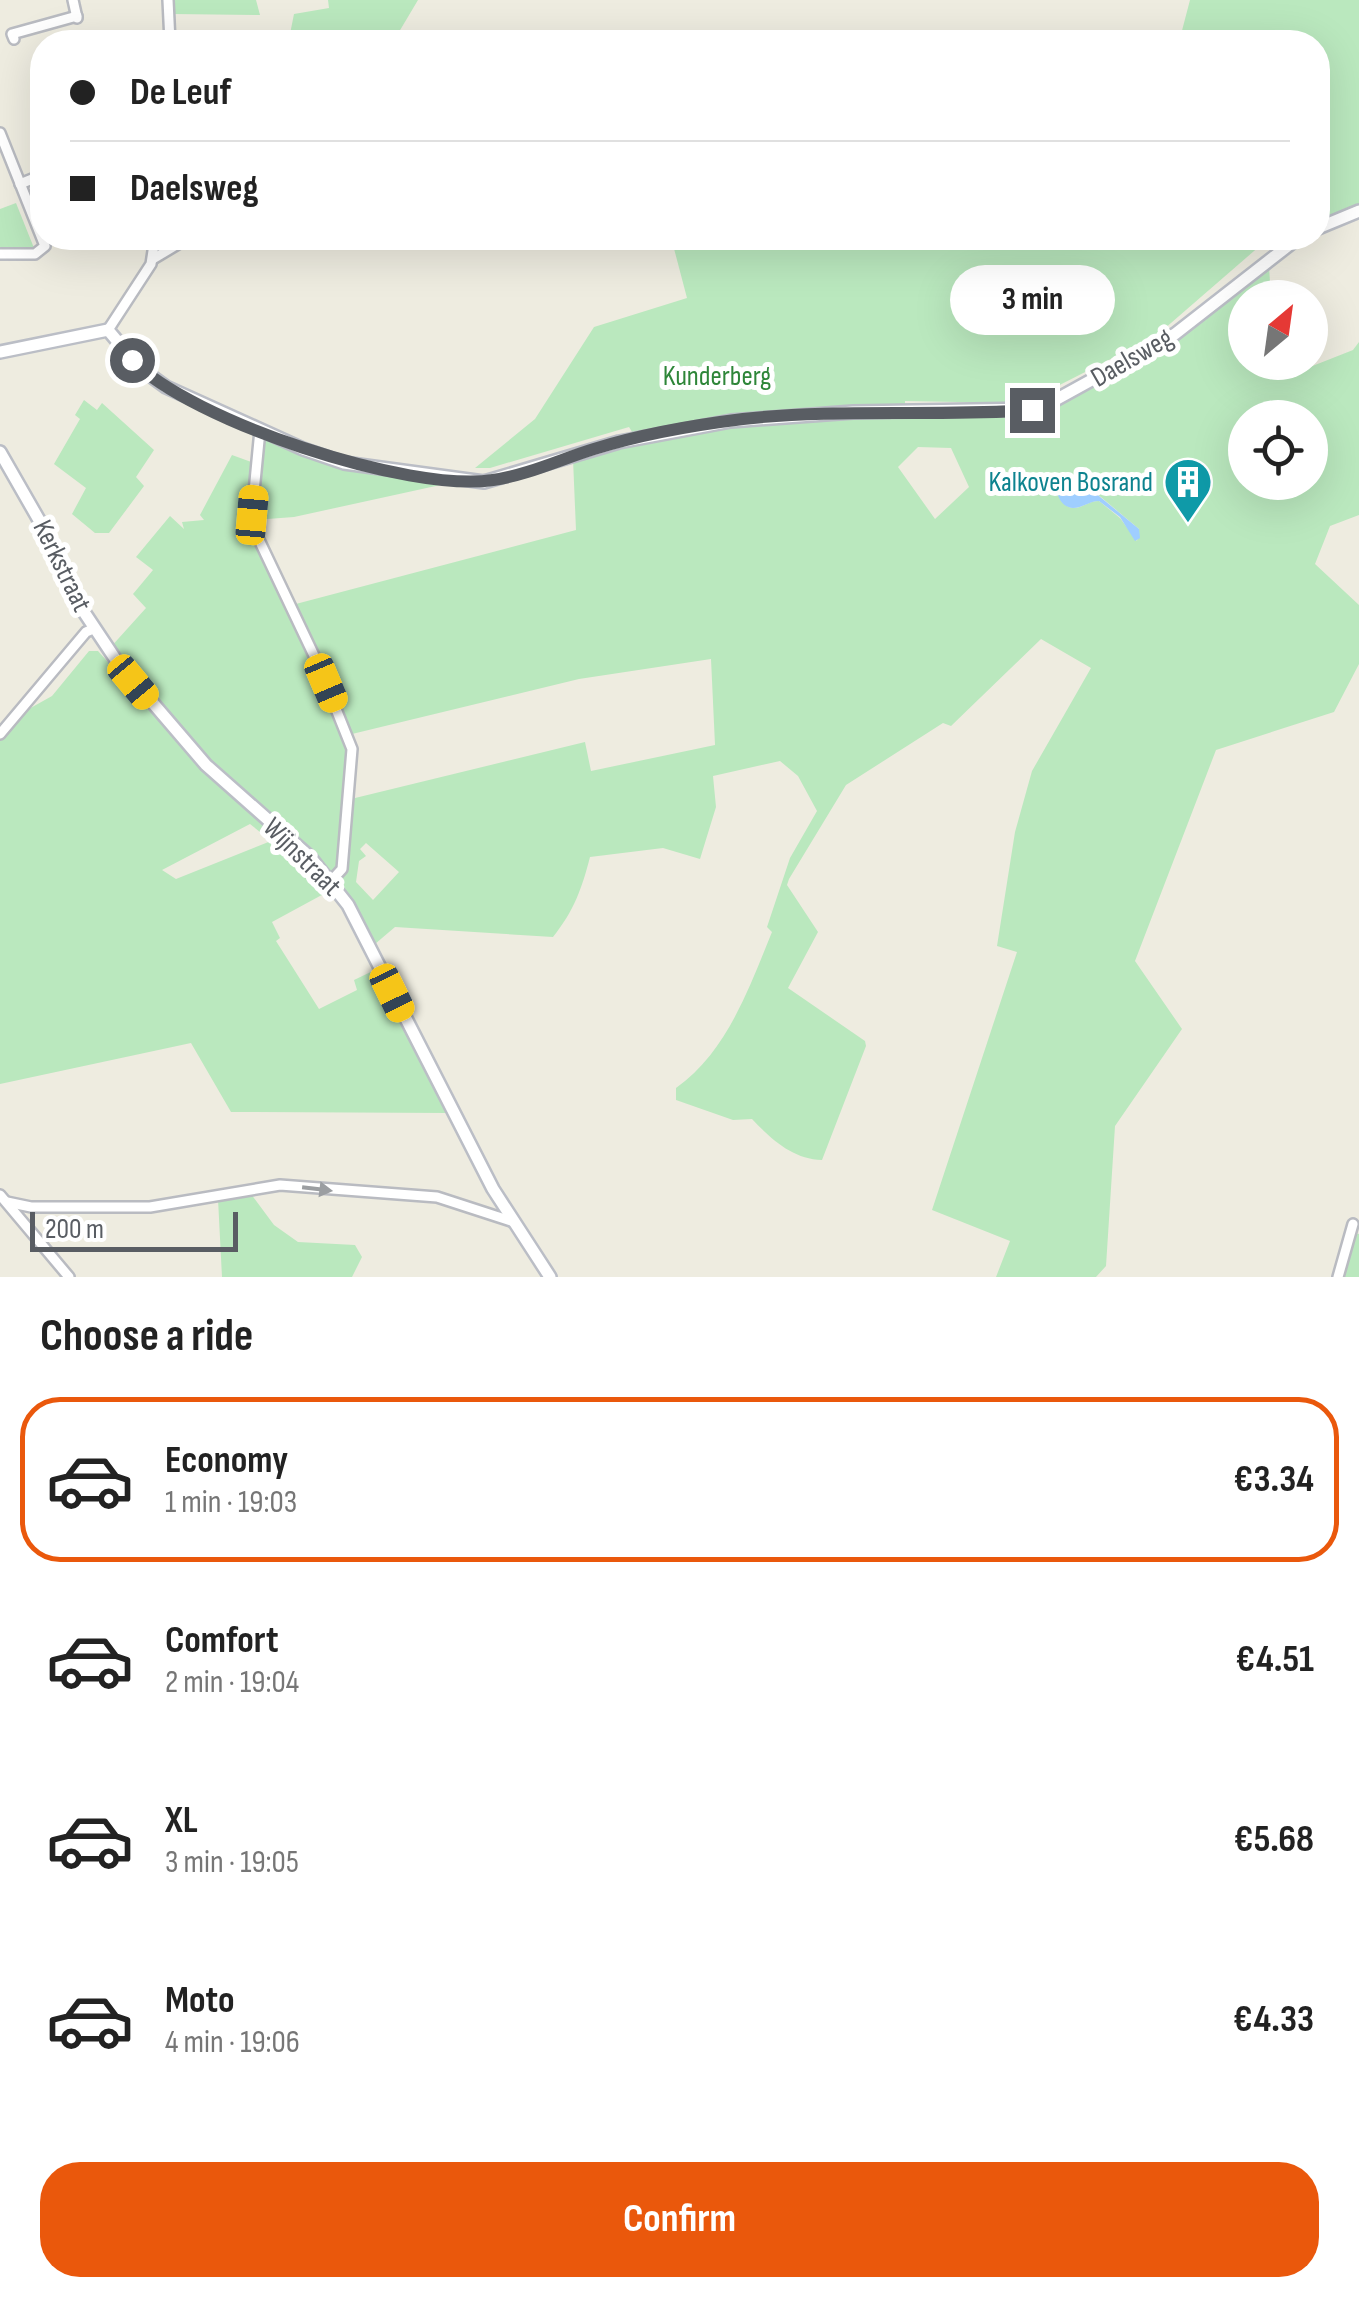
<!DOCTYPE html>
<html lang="en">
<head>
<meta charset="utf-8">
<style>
  body { margin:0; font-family:"Sofia Sans Condensed",sans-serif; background:#f2f2f2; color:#222; height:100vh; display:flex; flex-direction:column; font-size:38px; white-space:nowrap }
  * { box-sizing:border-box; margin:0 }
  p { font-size:32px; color:#767676 }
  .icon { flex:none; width:55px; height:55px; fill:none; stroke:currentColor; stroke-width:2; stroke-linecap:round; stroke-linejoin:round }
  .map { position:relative; height:1277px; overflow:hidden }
  .panel { display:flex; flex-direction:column; background:#fff; flex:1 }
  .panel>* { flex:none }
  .top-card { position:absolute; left:30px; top:30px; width:1300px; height:220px; border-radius:40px; box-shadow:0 10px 40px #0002; display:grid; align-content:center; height:220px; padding:0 40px; background:#fff }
  .needle { width:65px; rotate:29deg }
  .tools { position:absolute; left:1228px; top:280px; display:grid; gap:20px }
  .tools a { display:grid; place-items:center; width:100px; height:100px; border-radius:50%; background:#fff; box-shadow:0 10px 40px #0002; font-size:50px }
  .scale { position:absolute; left:30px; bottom:25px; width:208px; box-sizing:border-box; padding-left:10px; border:5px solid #595d63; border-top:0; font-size:28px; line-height:35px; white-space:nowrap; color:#595d63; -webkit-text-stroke:8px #fff; paint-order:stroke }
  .end { position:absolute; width:45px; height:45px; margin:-22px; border:12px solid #595d63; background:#fff; box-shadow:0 0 0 5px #fff }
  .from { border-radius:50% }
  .bubble { position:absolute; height:70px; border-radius:35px; background:#fff; box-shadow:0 10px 40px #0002; font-size:32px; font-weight:700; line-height:70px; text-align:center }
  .car { position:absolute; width:30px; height:60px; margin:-30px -15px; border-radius:12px; box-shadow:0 0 8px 2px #0007; background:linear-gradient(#f5c518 24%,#345 0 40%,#f5c518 0 76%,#345 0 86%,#f5c518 0) }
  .top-card b { display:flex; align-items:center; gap:35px; height:95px; font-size:38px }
  .top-card b+b { border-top:2px solid #e0e0e0 }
  .top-card i { width:25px; height:25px; background:#222 }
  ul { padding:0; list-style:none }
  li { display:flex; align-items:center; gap:30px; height:165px; margin:0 20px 15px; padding:0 20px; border:5px solid transparent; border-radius:40px }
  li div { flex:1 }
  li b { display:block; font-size:38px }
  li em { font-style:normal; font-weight:700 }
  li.current { border-color:#ea580c }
  li>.icon { width:90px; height:90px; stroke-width:1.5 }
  h2 { padding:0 40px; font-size:45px; line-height:120px }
  .button { display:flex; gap:20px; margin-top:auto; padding:20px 40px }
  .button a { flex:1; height:115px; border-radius:40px; background:#ea580c; color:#fff; font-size:40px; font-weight:700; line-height:115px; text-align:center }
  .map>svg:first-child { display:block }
</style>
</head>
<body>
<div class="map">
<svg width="1359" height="1277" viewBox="0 0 1359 1277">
  <rect width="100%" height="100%" fill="#eeece0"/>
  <g fill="#bae8be" fill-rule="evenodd">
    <path d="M172,0H256L260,15L172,14Z"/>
    <path d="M328,0H418L393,42L289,39L294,14L329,8Z"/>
    <path d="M1190,0H1359V207L1318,225V42H1179Z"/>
    <path d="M16,203L34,248H0V209Z"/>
    <path d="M683,238H1288L1278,242L1269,238L1156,336L1036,397L1011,403L905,401V407C966,407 1008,400 1057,438L1040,414L1173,339L1269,267L1271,297L1245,298V362L1267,363L1277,380L1353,350L1359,342V515L1330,526L1315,564L1359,605V664L1334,712L1216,750L1135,961L1182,1029L1115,1126L1106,1266L1096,1277H996L1010,1241L932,1210L1017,952L997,946L1015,832L1032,771L1091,668L1041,639L951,726L943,723L846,785L789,879L787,885L818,932L788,988L865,1041L866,1046L822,1160C793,1159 772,1140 752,1119L733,1120L676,1100V1088C727,1052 749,988 772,932L767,927L790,858L817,811L798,776L780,761L713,776L716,807L700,859L663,848L590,857C582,888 574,911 553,937L395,927L375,944L339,885L351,799L585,742L591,771L715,745L711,659L579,679L352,734L292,605L576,530L573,459L634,435L629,427L490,468H475L535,419L594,327L687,298L672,241ZM1245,418H1310V482H1245ZM918,447L951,448L969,487L935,519L898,467ZM1058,474L1061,482H1083L1139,529L1137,541L1120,518L1099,501C1089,501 1082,508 1074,508C1057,507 1054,484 1058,474ZM366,843L399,872L373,900L356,882L359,861L366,856L360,849Z"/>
    <path d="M84,400L97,410L102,403L154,450L136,477L144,486L109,533H95L72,514L86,488L54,464L80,419L75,415Z"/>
    <path d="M264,436L304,453L454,482L294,517L254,520Z"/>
    <path d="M232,455L254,463L249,524L349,747L339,870L333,873L217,769L109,649L146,608L133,594L153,570L136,557L170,516L184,529L182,522L204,520L200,515Z"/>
    <path d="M89,651H98L214,780L321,875L331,890L272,922L280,938L276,941L319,1009L357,990L354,980L377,969L448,1113L231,1112L191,1043L0,1084V737L18,715L52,696ZM250,824L271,841L176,879L162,870Z"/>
    <path d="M248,1190L274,1225L298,1242L355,1245L362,1257L352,1277H222L218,1199Z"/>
    <path d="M1354,1233L1359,1234V1277H1341Z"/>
  </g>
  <path fill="#9fceff" d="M1058,473L1067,485L1082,482L1139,529L1140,538L1135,541L1120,517L1099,501C1090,501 1082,508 1073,508C1055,506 1054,482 1058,473Z"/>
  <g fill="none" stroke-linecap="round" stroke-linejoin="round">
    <g stroke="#b9bbc1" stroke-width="14">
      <g id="street">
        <path d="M73,0L77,18"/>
        <path d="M168,0L170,42"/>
        <path d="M14,39L12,34L77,16"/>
        <path d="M0,133L45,246L35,254H0"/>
        <path d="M20,184L42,175"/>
        <path d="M153,259L188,238"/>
        <path d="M108,330L151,264L155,238"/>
        <path d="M260,430L251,523L318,664L352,749L342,869L331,881"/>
        <path d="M0,734L86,632L93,629"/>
        <path d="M0,1195L69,1277"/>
        <path d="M7,1202L31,1207H150L280,1185L437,1197L511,1221"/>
        <path d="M1338,1277L1353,1224"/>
      </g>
    </g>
    <g stroke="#bbbec6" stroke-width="16">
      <g id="secondary">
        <path d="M1318,228L1359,211"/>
        <path d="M0,352L108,330L140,368L166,387L303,449L344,463L484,482L619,442L731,421L853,412L1039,409L1175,334L1298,238"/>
        <path d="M0,452L47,534L78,603L116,660L206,765L310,857L348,905L493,1189L550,1277"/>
      </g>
    </g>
    <use href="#street" stroke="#fff" stroke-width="9"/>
    <use href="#secondary" stroke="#fff" stroke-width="11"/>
  </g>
  <defs><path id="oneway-solid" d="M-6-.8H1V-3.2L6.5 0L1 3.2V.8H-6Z" transform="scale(2.5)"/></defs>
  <use fill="#9b9ea1" href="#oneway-solid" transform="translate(317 1189) rotate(7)"/>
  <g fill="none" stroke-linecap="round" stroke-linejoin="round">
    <path stroke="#595d63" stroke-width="12" d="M132,360C191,421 409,493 493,480C528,475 561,459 594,449C642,434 694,425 743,419C840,408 936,417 1032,410"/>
  </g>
  <defs>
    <g id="building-pin" transform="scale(2.5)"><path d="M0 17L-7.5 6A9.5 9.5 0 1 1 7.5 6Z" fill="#0f9aa8" stroke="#fff"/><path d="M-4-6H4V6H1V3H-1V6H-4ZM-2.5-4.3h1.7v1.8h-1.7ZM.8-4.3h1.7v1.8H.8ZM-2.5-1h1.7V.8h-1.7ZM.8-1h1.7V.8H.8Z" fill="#fff"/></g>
  </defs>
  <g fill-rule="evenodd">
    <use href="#building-pin" x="1188" y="482"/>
  </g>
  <g text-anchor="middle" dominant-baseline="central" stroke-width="10" stroke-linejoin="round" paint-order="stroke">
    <g font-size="28" fill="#595d63" stroke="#fff">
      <text transform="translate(1132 358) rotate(-30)">Daelsweg</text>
      <text transform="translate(62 566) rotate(64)">Kerkstraat</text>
      <text transform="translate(302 857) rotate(45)">Wijnstraat</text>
    </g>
    <g font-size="28" fill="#2e8639" stroke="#fff">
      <text x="717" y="376">Kunderberg</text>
    </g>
    <g font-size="28" fill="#0d838f" stroke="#fff" text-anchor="end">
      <text x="1153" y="482">Kalkoven Bosrand</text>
    </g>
  </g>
</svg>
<div class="tools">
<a><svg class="needle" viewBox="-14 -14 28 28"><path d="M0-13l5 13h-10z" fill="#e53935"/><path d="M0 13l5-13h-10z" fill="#767676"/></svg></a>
<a><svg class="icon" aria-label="locate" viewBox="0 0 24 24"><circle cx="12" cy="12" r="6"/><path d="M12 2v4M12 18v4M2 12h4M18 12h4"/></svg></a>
</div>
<div class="scale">200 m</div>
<i class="end from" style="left:132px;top:360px"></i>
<i class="end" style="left:1032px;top:410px"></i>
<div class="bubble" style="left:950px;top:265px;width:165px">3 min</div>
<i class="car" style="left:252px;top:515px;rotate:5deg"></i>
<i class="car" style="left:133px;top:682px;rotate:140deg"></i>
<i class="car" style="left:326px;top:683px;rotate:157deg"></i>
<i class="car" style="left:392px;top:993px;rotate:154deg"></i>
<div class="top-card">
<b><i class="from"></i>De Leuf</b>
<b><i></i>Daelsweg</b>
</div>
</div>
<section class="panel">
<h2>Choose a ride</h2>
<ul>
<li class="current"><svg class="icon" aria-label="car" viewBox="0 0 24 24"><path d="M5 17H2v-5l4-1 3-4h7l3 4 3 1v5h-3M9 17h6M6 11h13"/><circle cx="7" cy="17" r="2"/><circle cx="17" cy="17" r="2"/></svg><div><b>Economy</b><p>1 min · 19:03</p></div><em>€3.34</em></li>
<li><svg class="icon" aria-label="car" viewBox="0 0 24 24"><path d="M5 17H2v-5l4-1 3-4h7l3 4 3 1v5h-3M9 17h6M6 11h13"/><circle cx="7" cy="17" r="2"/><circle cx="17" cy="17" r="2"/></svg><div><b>Comfort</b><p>2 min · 19:04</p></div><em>€4.51</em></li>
<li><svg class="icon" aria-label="car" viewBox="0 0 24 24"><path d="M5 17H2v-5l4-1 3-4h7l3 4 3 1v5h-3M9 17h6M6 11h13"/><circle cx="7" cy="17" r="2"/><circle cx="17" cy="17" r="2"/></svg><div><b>XL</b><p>3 min · 19:05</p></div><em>€5.68</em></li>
<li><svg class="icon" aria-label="car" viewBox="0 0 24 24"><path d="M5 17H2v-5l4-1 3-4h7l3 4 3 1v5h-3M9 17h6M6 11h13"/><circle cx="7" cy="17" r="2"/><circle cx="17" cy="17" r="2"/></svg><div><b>Moto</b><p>4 min · 19:06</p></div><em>€4.33</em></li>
</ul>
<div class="button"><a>Confirm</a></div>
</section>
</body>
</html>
